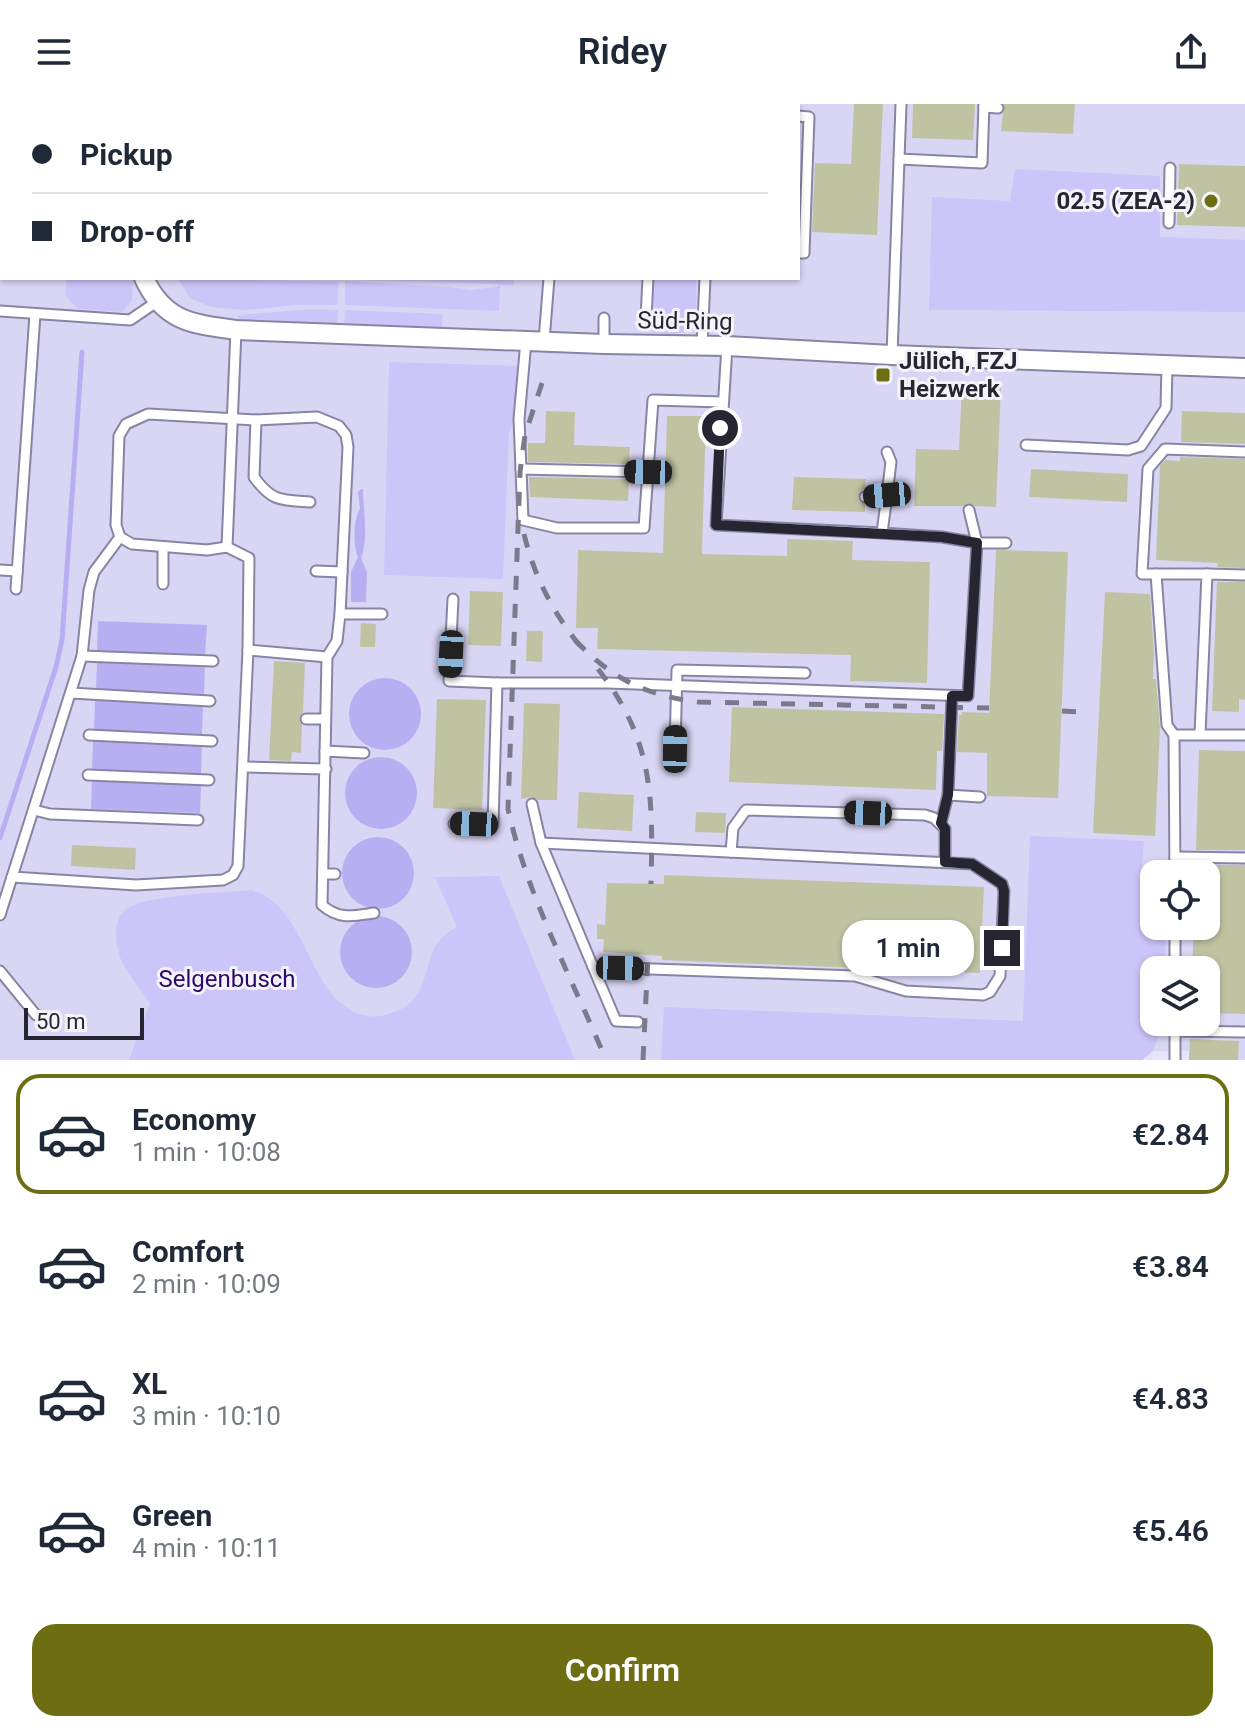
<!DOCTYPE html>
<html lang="en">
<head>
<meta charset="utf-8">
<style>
  body { margin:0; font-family:Roboto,sans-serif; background:#f2f2f3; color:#1f2937; height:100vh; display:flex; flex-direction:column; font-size:30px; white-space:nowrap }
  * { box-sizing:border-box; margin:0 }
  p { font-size:26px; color:#747a83 }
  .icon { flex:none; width:44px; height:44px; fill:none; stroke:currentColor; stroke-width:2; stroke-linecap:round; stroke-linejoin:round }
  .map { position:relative; height:956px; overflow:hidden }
  .side { display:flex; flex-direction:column; background:#fff; flex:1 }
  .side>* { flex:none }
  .banner { position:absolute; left:0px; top:0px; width:800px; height:176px; box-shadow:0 2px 6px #0004; display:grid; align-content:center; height:176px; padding:0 32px; background:#fff }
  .controls { position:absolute; left:1140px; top:756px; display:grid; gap:16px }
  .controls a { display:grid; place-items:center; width:80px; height:80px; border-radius:16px; background:#fff; box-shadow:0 2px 6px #0004; font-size:40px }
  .scale { position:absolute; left:24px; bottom:20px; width:120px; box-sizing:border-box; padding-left:8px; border:4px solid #262531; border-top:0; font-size:22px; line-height:28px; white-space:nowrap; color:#262531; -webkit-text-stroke:6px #f3f3f9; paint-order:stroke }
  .end { position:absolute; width:36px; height:36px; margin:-18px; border:10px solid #262531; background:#fff; box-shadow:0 0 0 4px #fff }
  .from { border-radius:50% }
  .bubble { position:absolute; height:56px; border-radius:24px; background:#fff; box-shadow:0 2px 6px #0004; font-size:26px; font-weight:600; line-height:56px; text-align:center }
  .car { position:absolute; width:24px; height:48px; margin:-24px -12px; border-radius:10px; box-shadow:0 0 6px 2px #0007; background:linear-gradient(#222 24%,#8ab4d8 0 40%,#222 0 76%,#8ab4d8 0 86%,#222 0) }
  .banner b { display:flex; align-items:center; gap:28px; height:76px; font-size:30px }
  .banner b+b { border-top:2px solid #e0e1e3 }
  .banner i { width:20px; height:20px; background:#1f2937 }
  ul { padding:14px 0 0; list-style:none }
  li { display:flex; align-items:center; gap:24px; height:120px; margin:0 16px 12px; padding:0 16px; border:4px solid transparent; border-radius:24px }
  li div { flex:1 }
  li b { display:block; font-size:30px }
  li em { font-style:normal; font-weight:600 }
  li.selected { border-color:#6c6e11 }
  li>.icon { width:72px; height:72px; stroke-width:1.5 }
  .primary-button { display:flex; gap:16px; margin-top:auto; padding:16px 32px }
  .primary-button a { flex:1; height:92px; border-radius:24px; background:#6c6e11; color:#fff; font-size:32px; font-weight:600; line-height:92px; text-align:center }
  header { display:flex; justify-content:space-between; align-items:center; height:104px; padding:0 32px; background:#fff; font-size:36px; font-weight:600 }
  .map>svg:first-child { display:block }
</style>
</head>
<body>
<header><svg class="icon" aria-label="menu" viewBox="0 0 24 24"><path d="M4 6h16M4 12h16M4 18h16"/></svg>Ridey<svg class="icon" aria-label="share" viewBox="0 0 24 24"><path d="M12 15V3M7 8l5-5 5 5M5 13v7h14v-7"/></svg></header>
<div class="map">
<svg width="1245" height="956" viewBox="0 0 1245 956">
  <rect width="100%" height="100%" fill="#e6e3fd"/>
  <path fill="#d9d6f5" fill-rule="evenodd" d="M0,0H1245V956H1189V947H1153L1142,956H0ZM2,2H798V174H2ZM1154,770H1206V822H1154ZM1154,866H1206V918H1154Z"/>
  <g fill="#cbc5f9">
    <path d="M167,0H601L167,2Z"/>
    <path d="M1015,65L1160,72V133L1245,136V208L929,206L932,93L1010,97Z"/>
    <path d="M67,174H133L132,197L122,208L78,205L65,191Z"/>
    <path d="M177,174L339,178L337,201H296L246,206L211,203L190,194Z"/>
    <path d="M312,174H514V181H500L499,207L345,201V177L450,183L470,186L497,183L500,180Z"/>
    <path d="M655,174H696C696,190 701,225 680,229C672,231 660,229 652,229Z"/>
    <path d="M313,205L338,206L337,220L238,217V211Z"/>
    <path d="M345,206L443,210L442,224L344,220Z"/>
    <path d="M389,258L521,262L520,297L509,329L503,475L384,471Z"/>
    <path d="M1030,732L1144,737L1142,763L1165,765V770H1154V822H1165L1166,866H1154V918H1164L1153,947L1142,956H661L664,903L1023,917Z"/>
    <path d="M499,772L575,956H129L150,899C141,886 130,873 122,858C116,845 111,817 125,806C143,790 225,789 252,786C303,801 305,873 345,902C356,911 371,915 385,911C442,898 413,843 457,823L435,773Z"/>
  </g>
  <g fill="#b8aff3">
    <path d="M361,385H363C363,407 369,433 361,454L367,468L366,498H351V468L358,453C353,441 353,416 360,405L358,388Z"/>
    <path d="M98,517L207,521L205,551L97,547Z"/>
    <path d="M97,557L205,561L204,590L96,586Z"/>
    <circle cx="385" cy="610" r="36"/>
    <path d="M95,596L203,601L202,630L94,626Z"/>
    <path d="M93,637L202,641L201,670L92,666Z"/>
    <circle cx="381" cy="689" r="36"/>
    <path d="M92,677L201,681L200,709L91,705Z"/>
    <circle cx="378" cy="769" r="36"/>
    <circle cx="376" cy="848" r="36"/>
  </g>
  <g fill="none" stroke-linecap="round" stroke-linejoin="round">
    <path stroke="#b8aff3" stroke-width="5" d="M0,734L56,563L62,536L82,248"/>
  </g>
  <g fill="#c0c3a2">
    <path d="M854,0H883L877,131L812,128L815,59L851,60Z"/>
    <path d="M913,0H975L973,36L912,34Z"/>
    <path d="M1004,0H1075L1073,30L1001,27Z"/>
    <path d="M1179,60L1245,62V123L1177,121Z"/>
    <path d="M962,281L1001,282L996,403L975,402L968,399L963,402H914L916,345L959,346Z"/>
    <path d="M546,307L575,308L574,341L630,343L629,360L528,358V339H545Z"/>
    <path d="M1182,307L1245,309V340L1181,338Z"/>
    <path d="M667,312H706L702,450L787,452V435L853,437L852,456L930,458L927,579L850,577L851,551L597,545L598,524H576L578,446L663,449Z"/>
    <path d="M1180,353L1245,355V464L1217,463L1218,459L1156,456L1160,362L1165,356L1180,357Z"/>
    <path d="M1031,365L1128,370L1127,398L1029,393Z"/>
    <path d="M529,373L629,375L628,397L530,393Z"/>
    <path d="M794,373L866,375L865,385L860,387L858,393L859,398L865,400V408L792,406Z"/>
    <path d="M996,446L1068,448L1058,694L987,692V649L957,648L959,611H962V608L989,609Z"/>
    <path d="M1217,478H1245V596L1239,595V608L1212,607Z"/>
    <path d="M470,487L503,488L501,542L468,541Z"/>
    <path d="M1105,488L1150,490L1154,549L1153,575H1156L1160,624L1155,732L1093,729Z"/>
    <path d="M361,519L376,520L375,543H360Z"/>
    <path d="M527,527H543L542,558L526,557Z"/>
    <path d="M274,557L305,559L303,608L299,614L302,621L301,649L292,648L291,657L269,656Z"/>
    <path d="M437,595L486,596L482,706L433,704Z"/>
    <path d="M524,599L560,600L557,696H538L531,693L521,695Z"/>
    <path d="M732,603L944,610L942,647H937L936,686L729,678Z"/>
    <path d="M1199,646L1245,647V746H1196Z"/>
    <path d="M579,688L634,691L632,727L577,724Z"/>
    <path d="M696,708L726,709L725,729L695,728Z"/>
    <path d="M72,741L136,744L135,766L71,762Z"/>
    <path d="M1196,761H1245V910L1206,909V866H1192L1194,822H1206V770H1195Z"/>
    <path d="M664,771L984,783L980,869L662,856V852L603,848L604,835H597V820L605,821L607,779L664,780Z"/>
    <path d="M1190,935L1239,937L1238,956H1189Z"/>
  </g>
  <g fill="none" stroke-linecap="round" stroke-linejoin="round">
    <g stroke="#8885a2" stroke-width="13">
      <g id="service">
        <path d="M656,2V0"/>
        <path d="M715,2V0"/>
        <path d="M984,3L998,4"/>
        <path d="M798,12L809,13L804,149H798"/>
        <path d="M899,55L982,59L984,0"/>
        <path d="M0,90H2"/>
        <path d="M1169,119L1170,64"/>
        <path d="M0,207L130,216L158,197"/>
        <path d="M646,215L648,174"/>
        <path d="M526,237L519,315L523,416L557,424H644L653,296L723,298"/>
        <path d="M544,237L549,174"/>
        <path d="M604,240V214"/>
        <path d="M702,242L705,174"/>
        <path d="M727,242L716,421L882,429L887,391L865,393"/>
        <path d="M892,251L901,0"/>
        <path d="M256,316L254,373C272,398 281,396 310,398"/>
        <path d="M1026,341L1128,346L1141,342L1166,304L1167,261"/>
        <path d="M887,348L891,358L887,391"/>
        <path d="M521,365L648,368"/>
        <path d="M882,429L942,433L977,439H1006"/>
        <path d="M227,443L236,226"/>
        <path d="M0,466L17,467"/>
        <path d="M316,467L342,468"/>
        <path d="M1156,470L1167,621L1174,631"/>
        <path d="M1207,470H1142L1148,365L1165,345L1245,348"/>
        <path d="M163,480V444"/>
        <path d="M16,485L35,210"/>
        <path d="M453,495L449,577L497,579"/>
        <path d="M340,510H382"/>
        <path d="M248,546L327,553"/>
        <path d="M82,552L213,557"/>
        <path d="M71,589L210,597"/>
        <path d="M952,592L948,691L980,693"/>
        <path d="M306,615H325"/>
        <path d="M1200,630L1207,470L1245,471"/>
        <path d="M89,631L212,637"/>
        <path d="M675,645L677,566L805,569"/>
        <path d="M325,647L364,649"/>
        <path d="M244,663L326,665"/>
        <path d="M88,671L209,676"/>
        <path d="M532,700L541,739L593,863"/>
        <path d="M34,706L50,710L198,716"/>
        <path d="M941,719L948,691"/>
        <path d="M454,720L493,721L497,579H608L968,592L977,439L969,406"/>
        <path d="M541,739L972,760L1002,780L1004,787L1000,872L990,888L983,891L906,887L855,872L593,863L616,917L638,918"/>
        <path d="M731,748L733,724L746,706L925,711L934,714L945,725V758"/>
        <path d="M1175,753L1245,754"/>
        <path d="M323,770H335"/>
        <path d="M1175,770L1174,631H1245"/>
        <path d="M12,773L136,781L223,776L233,771L238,762L248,546L249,454L227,443L207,446L132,440L120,433L116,421L119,332L126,320L148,310L256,316L317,313L339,322L346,331L348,343L340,510L337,537L327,553L322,801C339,816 353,812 374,809"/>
        <path d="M0,811L82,552L89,486L94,468L120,433"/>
        <path d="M1175,822V866"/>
        <path d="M0,867L36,911L53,916"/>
        <path d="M1175,927L1245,928"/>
        <path d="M1175,956V918"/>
      </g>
    </g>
    <g stroke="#8885a2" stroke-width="22">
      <g id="minor">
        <path d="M107,0V2"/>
        <path d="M144,174C164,218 193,220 236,226L604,240L727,242L892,251L1245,264"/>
      </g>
    </g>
    <use href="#service" stroke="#fff" stroke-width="9"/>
    <use href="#minor" stroke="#fff" stroke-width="18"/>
    <g stroke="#7b798b" stroke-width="5" stroke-dasharray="14 14" stroke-linecap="butt">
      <path d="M542,279L525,331L520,368L508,705C527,792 572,874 606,956"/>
      <path d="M524,430C534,472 553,509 581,543"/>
      <path d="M575,536C612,575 645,591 698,598L989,604"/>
      <path d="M598,565C654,637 653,694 651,780"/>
      <path d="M1062,607L1081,608"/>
      <path d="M643,956L648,851"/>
    </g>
  </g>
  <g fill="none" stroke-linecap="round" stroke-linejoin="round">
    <path stroke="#262531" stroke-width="10" d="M720,324L716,421L942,433L977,439L968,592H952L948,691L941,719L945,725V758L972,760L1002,780L1004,787L1002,844"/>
  </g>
  <g fill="#6c6e11" stroke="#f3f3f9" stroke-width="3">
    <circle cx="1211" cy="97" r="8"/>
    <rect x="875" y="263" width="16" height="16" rx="4"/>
  </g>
  <g text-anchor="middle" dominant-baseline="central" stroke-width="6" stroke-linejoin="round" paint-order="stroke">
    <g font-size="24" font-weight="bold" fill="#262531" stroke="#f3f3f9" text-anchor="end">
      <text x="1195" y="97">02.5 (ZEA-2)</text>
      <text x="899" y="257" text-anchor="start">Jülich, FZJ<tspan x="899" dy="28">Heizwerk</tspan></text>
    </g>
    <g font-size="24" fill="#262531" stroke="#f3f3f9">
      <text transform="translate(685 217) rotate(1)">Süd-Ring</text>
    </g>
    <g font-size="24" fill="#2f086d" stroke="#f3f3f9">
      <text x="227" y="875">Selgenbusch</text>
    </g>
  </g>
</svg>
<div class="controls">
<a><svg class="icon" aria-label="locate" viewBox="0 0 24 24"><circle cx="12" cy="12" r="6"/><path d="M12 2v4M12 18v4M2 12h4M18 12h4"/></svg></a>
<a><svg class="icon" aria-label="layers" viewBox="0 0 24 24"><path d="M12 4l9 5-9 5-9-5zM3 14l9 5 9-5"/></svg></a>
</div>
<div class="scale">50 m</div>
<i class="end from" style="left:720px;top:324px"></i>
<i class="end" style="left:1002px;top:844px"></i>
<div class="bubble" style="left:842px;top:816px;width:132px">1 min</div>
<i class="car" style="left:648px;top:368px;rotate:271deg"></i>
<i class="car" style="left:887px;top:391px;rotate:265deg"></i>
<i class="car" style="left:451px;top:550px;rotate:183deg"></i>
<i class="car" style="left:675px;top:645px;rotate:1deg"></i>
<i class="car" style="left:868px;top:709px;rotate:272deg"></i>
<i class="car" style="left:474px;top:720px;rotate:272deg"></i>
<i class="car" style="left:620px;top:864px;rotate:91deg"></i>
<div class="banner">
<b><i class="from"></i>Pickup</b>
<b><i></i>Drop-off</b>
</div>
</div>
<section class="side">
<ul>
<li class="selected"><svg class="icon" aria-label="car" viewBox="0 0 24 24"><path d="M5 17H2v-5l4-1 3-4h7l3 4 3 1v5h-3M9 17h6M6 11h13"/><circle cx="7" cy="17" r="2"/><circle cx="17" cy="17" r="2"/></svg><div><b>Economy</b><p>1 min · 10:08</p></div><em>€2.84</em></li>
<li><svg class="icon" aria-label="car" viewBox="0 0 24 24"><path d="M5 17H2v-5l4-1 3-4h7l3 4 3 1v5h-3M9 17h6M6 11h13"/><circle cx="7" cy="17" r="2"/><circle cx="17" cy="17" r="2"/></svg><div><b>Comfort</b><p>2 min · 10:09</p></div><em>€3.84</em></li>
<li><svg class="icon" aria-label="car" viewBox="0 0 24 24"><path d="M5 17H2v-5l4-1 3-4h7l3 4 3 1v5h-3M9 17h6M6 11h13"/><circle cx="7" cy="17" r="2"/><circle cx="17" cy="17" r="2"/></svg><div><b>XL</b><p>3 min · 10:10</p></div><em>€4.83</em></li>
<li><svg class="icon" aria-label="car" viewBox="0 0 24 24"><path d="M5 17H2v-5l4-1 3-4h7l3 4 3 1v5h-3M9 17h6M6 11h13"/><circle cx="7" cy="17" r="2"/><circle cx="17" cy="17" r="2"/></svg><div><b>Green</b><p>4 min · 10:11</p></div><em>€5.46</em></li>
</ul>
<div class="primary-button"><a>Confirm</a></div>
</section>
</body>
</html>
